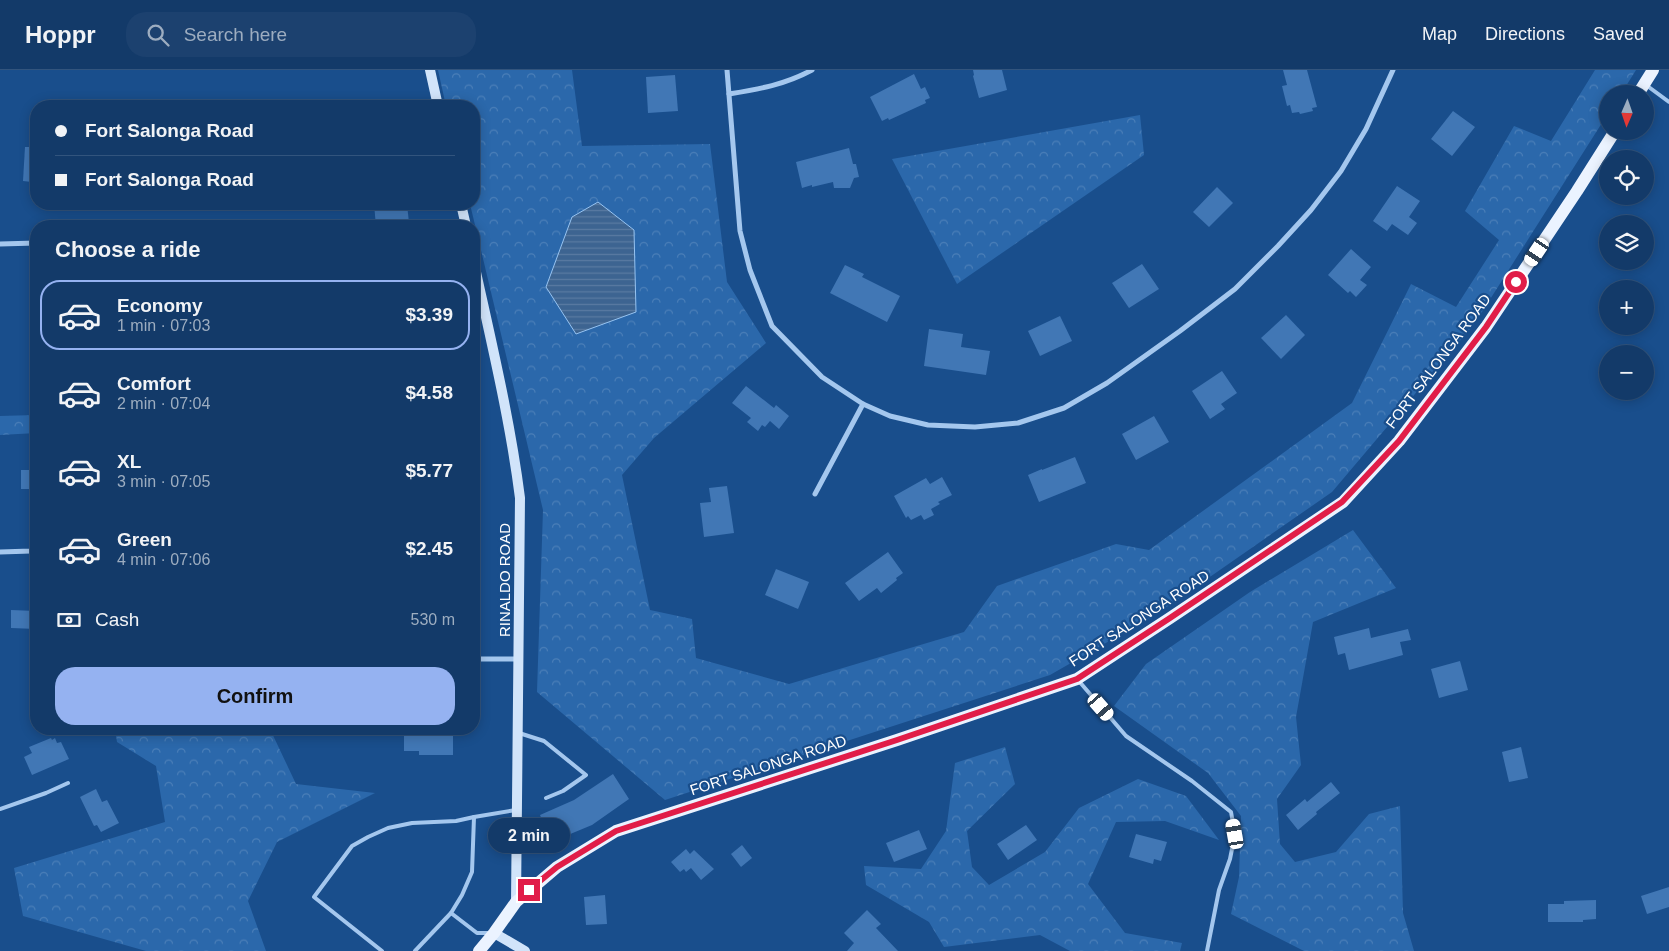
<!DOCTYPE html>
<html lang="en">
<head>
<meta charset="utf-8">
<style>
  body { margin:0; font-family:Helvetica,sans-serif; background:#1c416f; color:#f1f3f6; height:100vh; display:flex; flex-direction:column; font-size:19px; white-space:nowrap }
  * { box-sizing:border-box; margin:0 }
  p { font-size:16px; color:#9dadc0 }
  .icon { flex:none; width:28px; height:28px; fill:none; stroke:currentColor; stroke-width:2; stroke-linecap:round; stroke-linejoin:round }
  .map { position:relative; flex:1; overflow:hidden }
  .sheet { position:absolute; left:30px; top:150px; width:450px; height:515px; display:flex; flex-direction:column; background:#133a69; border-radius:20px; box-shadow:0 2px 12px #0003,0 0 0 1px #32547d }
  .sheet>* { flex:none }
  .hud { position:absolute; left:30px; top:30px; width:450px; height:110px; border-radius:20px; box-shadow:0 2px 12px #0003,0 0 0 1px #32547d; display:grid; align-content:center; height:110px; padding:0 25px; background:#133a69 }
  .needle { width:32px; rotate:182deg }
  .fabs { position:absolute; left:1599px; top:15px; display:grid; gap:10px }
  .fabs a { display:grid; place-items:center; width:55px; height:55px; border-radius:50%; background:#133a69; box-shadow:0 2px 12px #0003,0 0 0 1px #32547d; font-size:25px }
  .end { position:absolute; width:22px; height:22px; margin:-11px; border:6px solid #e11d48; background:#fff; box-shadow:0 0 0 2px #fff }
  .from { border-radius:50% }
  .bubble { position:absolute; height:35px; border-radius:18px; background:#133a69; box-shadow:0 2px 12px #0003,0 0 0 1px #32547d; font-size:16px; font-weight:600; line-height:35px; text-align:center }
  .car { position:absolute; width:15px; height:30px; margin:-15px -8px; border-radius:6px; box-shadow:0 0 4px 1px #0007; background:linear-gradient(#fff 24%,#345 0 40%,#fff 0 76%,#345 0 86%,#fff 0) }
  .hud b { display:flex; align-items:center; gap:18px; height:48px; font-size:19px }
  .hud b+b { border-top:1px solid #32547d }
  .hud i { width:12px; height:12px; background:#f1f3f6 }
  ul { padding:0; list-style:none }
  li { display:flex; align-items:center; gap:15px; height:70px; margin:0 10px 8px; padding:0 15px; border:2px solid transparent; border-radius:20px }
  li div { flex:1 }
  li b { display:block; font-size:19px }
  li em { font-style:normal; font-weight:600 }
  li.current { border-color:#95b2f1 }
  li>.icon { width:45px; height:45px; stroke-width:1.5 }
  h2 { padding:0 25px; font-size:22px; line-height:60px }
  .pay { display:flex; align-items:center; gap:12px; height:55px; padding:0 25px; font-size:19px }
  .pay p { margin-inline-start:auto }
  .action { display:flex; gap:10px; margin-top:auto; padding:10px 25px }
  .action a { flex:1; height:58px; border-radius:20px; background:#95b2f1; color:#111; font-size:20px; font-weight:600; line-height:58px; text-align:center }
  header { display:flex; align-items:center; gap:30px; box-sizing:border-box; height:70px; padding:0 25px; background:#133a69; border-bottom:1px solid #32547d }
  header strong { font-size:24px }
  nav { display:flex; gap:28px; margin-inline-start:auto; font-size:18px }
  .search { width:350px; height:45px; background:#1c416f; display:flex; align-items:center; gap:12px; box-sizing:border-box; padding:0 18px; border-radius:20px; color:#9dadc0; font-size:19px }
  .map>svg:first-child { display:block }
</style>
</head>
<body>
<header>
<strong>Hoppr</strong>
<div class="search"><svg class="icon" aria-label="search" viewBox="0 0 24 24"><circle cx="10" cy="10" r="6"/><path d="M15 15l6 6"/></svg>Search here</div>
<nav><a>Map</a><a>Directions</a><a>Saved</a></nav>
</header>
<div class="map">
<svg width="1669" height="881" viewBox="0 0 1669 881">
  <defs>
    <pattern id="forest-crowns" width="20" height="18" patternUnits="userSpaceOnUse" patternTransform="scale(1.25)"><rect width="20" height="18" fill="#2b68ab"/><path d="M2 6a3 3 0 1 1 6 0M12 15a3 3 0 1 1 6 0" fill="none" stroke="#4b7fb8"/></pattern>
    <pattern id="water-rules" width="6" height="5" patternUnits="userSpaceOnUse" patternTransform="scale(1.25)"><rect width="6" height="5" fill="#3d6491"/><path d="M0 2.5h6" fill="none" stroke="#5a7ba2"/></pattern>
  </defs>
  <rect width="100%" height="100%" fill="#194e8c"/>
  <g fill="url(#forest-crowns)">
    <path d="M438,0H572L582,76L710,74L727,212L766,273L654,368L622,405L650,540L692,549L696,588L789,614L964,562L997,516L1116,474L1149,480L1352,333L1411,214L1456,237L1499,170L1465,141L1514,56L1551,71L1595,0H1636L1621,24H1608L1607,45L1475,253L1332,422L1158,543L1050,605L665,730L537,622L543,440L470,134H474V36H446Z"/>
    <path d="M1140,45L1144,85L957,214L892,89Z"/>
    <path d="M36,345V363L0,365V346Z"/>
    <path d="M1353,460L1396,518L1313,552L1296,647L1301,695L1277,729L1280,774L1295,792L1336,782L1369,744L1400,736L1403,843L1414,881H1304L1231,844L1239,807L1241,746L1208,703L1114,636L1146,594L1250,522Z"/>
    <path d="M115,659H270L296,714L375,723L277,772L248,831L266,881H146L23,846L14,798L165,752L156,696L117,672Z"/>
    <path d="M1005,677L1015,714L967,761L972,797L989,815L1045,782L1079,738L1138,709L1186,726L1219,770L1165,751L1116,752L1088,814L1125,863L1182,873L1180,881H1070L1040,865L944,877L929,852L866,815L864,796L921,799L946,761L955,693Z"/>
  </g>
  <path fill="url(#water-rules)" stroke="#96c3f1" d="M598,132L634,160L636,242L576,264L546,217L572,147Z"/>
  <g fill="#4177b5">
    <path d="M973,0H1002L1007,20L979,28L973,6L974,5Z"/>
    <path d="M1283,0H1307L1317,37L1312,38L1313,41L1300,44L1299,42L1292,43L1290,35L1287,36L1282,16L1287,15Z"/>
    <path d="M914,4L921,19L925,17L930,28L925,30L926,33L889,50L888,48L882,51L870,27Z"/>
    <path d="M675,5L678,41L648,43L646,7Z"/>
    <path d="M1453,41L1475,57L1452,86L1431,69Z"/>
    <path d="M25,77H36L32,112L23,111Z"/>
    <path d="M849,78L853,94H856L859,107L854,108L850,118H834L833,112L812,117V115L802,118L796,92Z"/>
    <path d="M1397,116L1420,131L1409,147L1417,153L1408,165L1392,154L1387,161L1373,151Z"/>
    <path d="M1217,117L1233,133L1209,157L1193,142Z"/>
    <path d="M374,134H407L409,153L376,156Z"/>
    <path d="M1351,179L1371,197L1360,210L1367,215L1356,227L1350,221L1348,223L1328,205Z"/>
    <path d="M1142,194L1159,219L1129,238L1112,213Z"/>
    <path d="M845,195L864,204L862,207L900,226L887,252L830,223Z"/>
    <path d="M1286,245L1305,265L1281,289L1261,268Z"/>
    <path d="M1060,246L1072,271L1040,286L1028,261Z"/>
    <path d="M929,259L963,264L961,277L990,281L986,305L924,296Z"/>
    <path d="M1222,301L1237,323L1221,334L1225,339L1210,349L1192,321Z"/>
    <path d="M746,316L774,338L776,335L789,346L779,359L770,351L765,357L762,355L758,361L747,352L751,348L732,333Z"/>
    <path d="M1154,346L1169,372L1136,390L1122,364Z"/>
    <path d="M1075,387L1086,413L1039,432L1028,405L1042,399V400Z"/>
    <rect x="21" y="400" width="15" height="19"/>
    <path d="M942,407L952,425L938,432L940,434L931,439L934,445L924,450L921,445L911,450L908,446L906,448L894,426L926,408L930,414Z"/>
    <path d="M727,416L734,463L704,467L700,433L711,432L709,418Z"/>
    <path d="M888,482L903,503L896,508L897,510L881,523L877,518L859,531L845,513Z"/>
    <path d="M776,499L809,512L798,539L765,525Z"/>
    <path d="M11,540L36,541V559L11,558Z"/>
    <path d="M1369,558L1371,568L1408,559L1411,570L1400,572L1403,585L1349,600L1345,583L1338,585L1334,567Z"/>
    <path d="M1460,591L1468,620L1439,628L1431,599Z"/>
    <path d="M418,659H453V685H419V681H404V664H418Z"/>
    <path d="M51,668L52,670L55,668L57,673L61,672L69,689L32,705L24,687L32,683L29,677Z"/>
    <path d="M1521,677L1528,708L1509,712L1502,682Z"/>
    <path d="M613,704L629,729L592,755L551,772L540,745L574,730Z"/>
    <path d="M1331,712L1340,723L1316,742L1317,744L1298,760L1286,745L1305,729L1307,732Z"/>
    <path d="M96,719L102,732L107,730L119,753L101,762L97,755L94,756L80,727Z"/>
    <path d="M1026,755L1037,770L1008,790L997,774Z"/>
    <path d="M919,760L927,779L894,792L886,773Z"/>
    <path d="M1136,764L1167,772L1161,791L1154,789L1153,794L1129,787Z"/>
    <path d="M742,775L752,788L741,797L731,784Z"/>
    <path d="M686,779L690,784L694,780L714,799L701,810L691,798L686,802L684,799L680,802L671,792Z"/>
    <path d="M1669,817V837L1647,844L1641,826Z"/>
    <path d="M605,825L607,854L586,855L584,827Z"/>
    <path d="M1596,830V849L1583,850V852H1548V834H1564V831Z"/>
    <path d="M867,840L881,854L876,858L898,881H847L854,873L844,863Z"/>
  </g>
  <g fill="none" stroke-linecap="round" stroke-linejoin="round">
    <g stroke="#a4c7ee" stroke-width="4">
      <path d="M1646,15L1669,32"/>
      <path d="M1078,610L1126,666L1192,711L1231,742L1235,764L1230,789L1219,820L1207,881"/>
      <path d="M519,663L544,671L586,705L563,721L546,728"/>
      <path d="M0,739L46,723L68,713"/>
      <path d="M490,863H477L451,843L462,825L472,802L474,747L516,740"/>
      <path d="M382,881L314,827L352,776L368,767L388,758L412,753L456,751L474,747"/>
      <path d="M415,881L451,843"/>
    </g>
    <g stroke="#a4c7ee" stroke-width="5">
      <path d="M727,0L740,161L750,200L772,256L822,307L863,334L890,346L928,355L975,357L1018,353L1064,338L1107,313L1180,261L1235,219L1278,176L1311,140L1341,101L1366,59L1393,0"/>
      <path d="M729,24C759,19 784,15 812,0"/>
      <path d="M0,174L36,173"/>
      <path d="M815,424L863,334"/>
      <path d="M0,482L31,481L36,479"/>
      <path d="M474,589H518"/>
    </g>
    <g stroke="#d1e4fa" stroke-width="10">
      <path d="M430,0L438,36"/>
      <path d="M461,134L466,156"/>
      <path d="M474,193C491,271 510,349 520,428L516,832"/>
      <path d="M494,863L525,881"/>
    </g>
    <g stroke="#ebf3ff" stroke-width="12">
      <path d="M1638,24L1653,0"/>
      <path d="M479,881L494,863L516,832L557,797L616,761L897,670L1077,609L1170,548L1343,432L1399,371L1486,257L1577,121L1615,61"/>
    </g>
  </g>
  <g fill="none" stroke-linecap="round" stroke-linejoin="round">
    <path stroke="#e11d48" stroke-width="6" d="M529,820L557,797L616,761L897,670L1077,609L1170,548L1342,432L1399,371L1486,257L1516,212"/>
  </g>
  <g text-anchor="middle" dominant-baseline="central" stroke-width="4.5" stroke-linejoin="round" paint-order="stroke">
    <g font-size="15" fill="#fff" stroke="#194e8c">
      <text transform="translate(1438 291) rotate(-53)">FORT SALONGA ROAD</text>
      <text transform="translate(504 510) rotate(-90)">RINALDO ROAD</text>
      <text transform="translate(1139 548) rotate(-33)">FORT SALONGA ROAD</text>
      <text transform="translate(768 695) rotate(-18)">FORT SALONGA ROAD</text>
    </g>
  </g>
</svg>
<div class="fabs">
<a><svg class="needle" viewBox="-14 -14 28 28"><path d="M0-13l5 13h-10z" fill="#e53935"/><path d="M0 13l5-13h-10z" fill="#9dadc0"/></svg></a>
<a><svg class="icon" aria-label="locate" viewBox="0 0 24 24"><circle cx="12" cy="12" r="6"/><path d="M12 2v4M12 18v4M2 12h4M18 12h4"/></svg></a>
<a><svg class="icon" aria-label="layers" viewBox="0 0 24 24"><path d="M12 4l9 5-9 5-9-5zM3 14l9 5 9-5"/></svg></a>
<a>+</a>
<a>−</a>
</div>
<i class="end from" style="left:1516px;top:212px"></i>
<i class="end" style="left:529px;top:820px"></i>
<div class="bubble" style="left:488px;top:748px;width:82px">2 min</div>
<i class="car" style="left:1537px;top:182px;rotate:214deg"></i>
<i class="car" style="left:1101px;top:637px;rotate:139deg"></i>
<i class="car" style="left:1235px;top:764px;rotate:350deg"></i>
<div class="hud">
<b><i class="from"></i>Fort Salonga Road</b>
<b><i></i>Fort Salonga Road</b>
</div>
<section class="sheet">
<h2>Choose a ride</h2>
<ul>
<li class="current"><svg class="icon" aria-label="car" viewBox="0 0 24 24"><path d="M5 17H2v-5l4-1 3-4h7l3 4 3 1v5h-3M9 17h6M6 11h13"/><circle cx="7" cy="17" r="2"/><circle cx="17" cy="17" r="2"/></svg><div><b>Economy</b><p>1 min · 07:03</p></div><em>$3.39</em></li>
<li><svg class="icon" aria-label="car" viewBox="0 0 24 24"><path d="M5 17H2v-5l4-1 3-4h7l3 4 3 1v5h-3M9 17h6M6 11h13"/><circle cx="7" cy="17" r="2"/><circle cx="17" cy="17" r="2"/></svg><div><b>Comfort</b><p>2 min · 07:04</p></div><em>$4.58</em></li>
<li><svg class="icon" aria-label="car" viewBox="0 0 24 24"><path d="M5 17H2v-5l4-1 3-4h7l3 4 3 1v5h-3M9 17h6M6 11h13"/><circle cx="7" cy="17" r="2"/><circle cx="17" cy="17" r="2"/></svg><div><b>XL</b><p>3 min · 07:05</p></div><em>$5.77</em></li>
<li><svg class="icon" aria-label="car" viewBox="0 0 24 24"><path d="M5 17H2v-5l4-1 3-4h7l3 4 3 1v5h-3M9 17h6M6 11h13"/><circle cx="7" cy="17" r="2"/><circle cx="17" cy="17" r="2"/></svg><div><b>Green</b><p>4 min · 07:06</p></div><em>$2.45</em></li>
</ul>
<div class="pay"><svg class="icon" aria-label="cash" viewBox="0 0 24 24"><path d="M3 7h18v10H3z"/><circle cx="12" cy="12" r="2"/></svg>Cash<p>530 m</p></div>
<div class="action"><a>Confirm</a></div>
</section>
</div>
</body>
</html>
